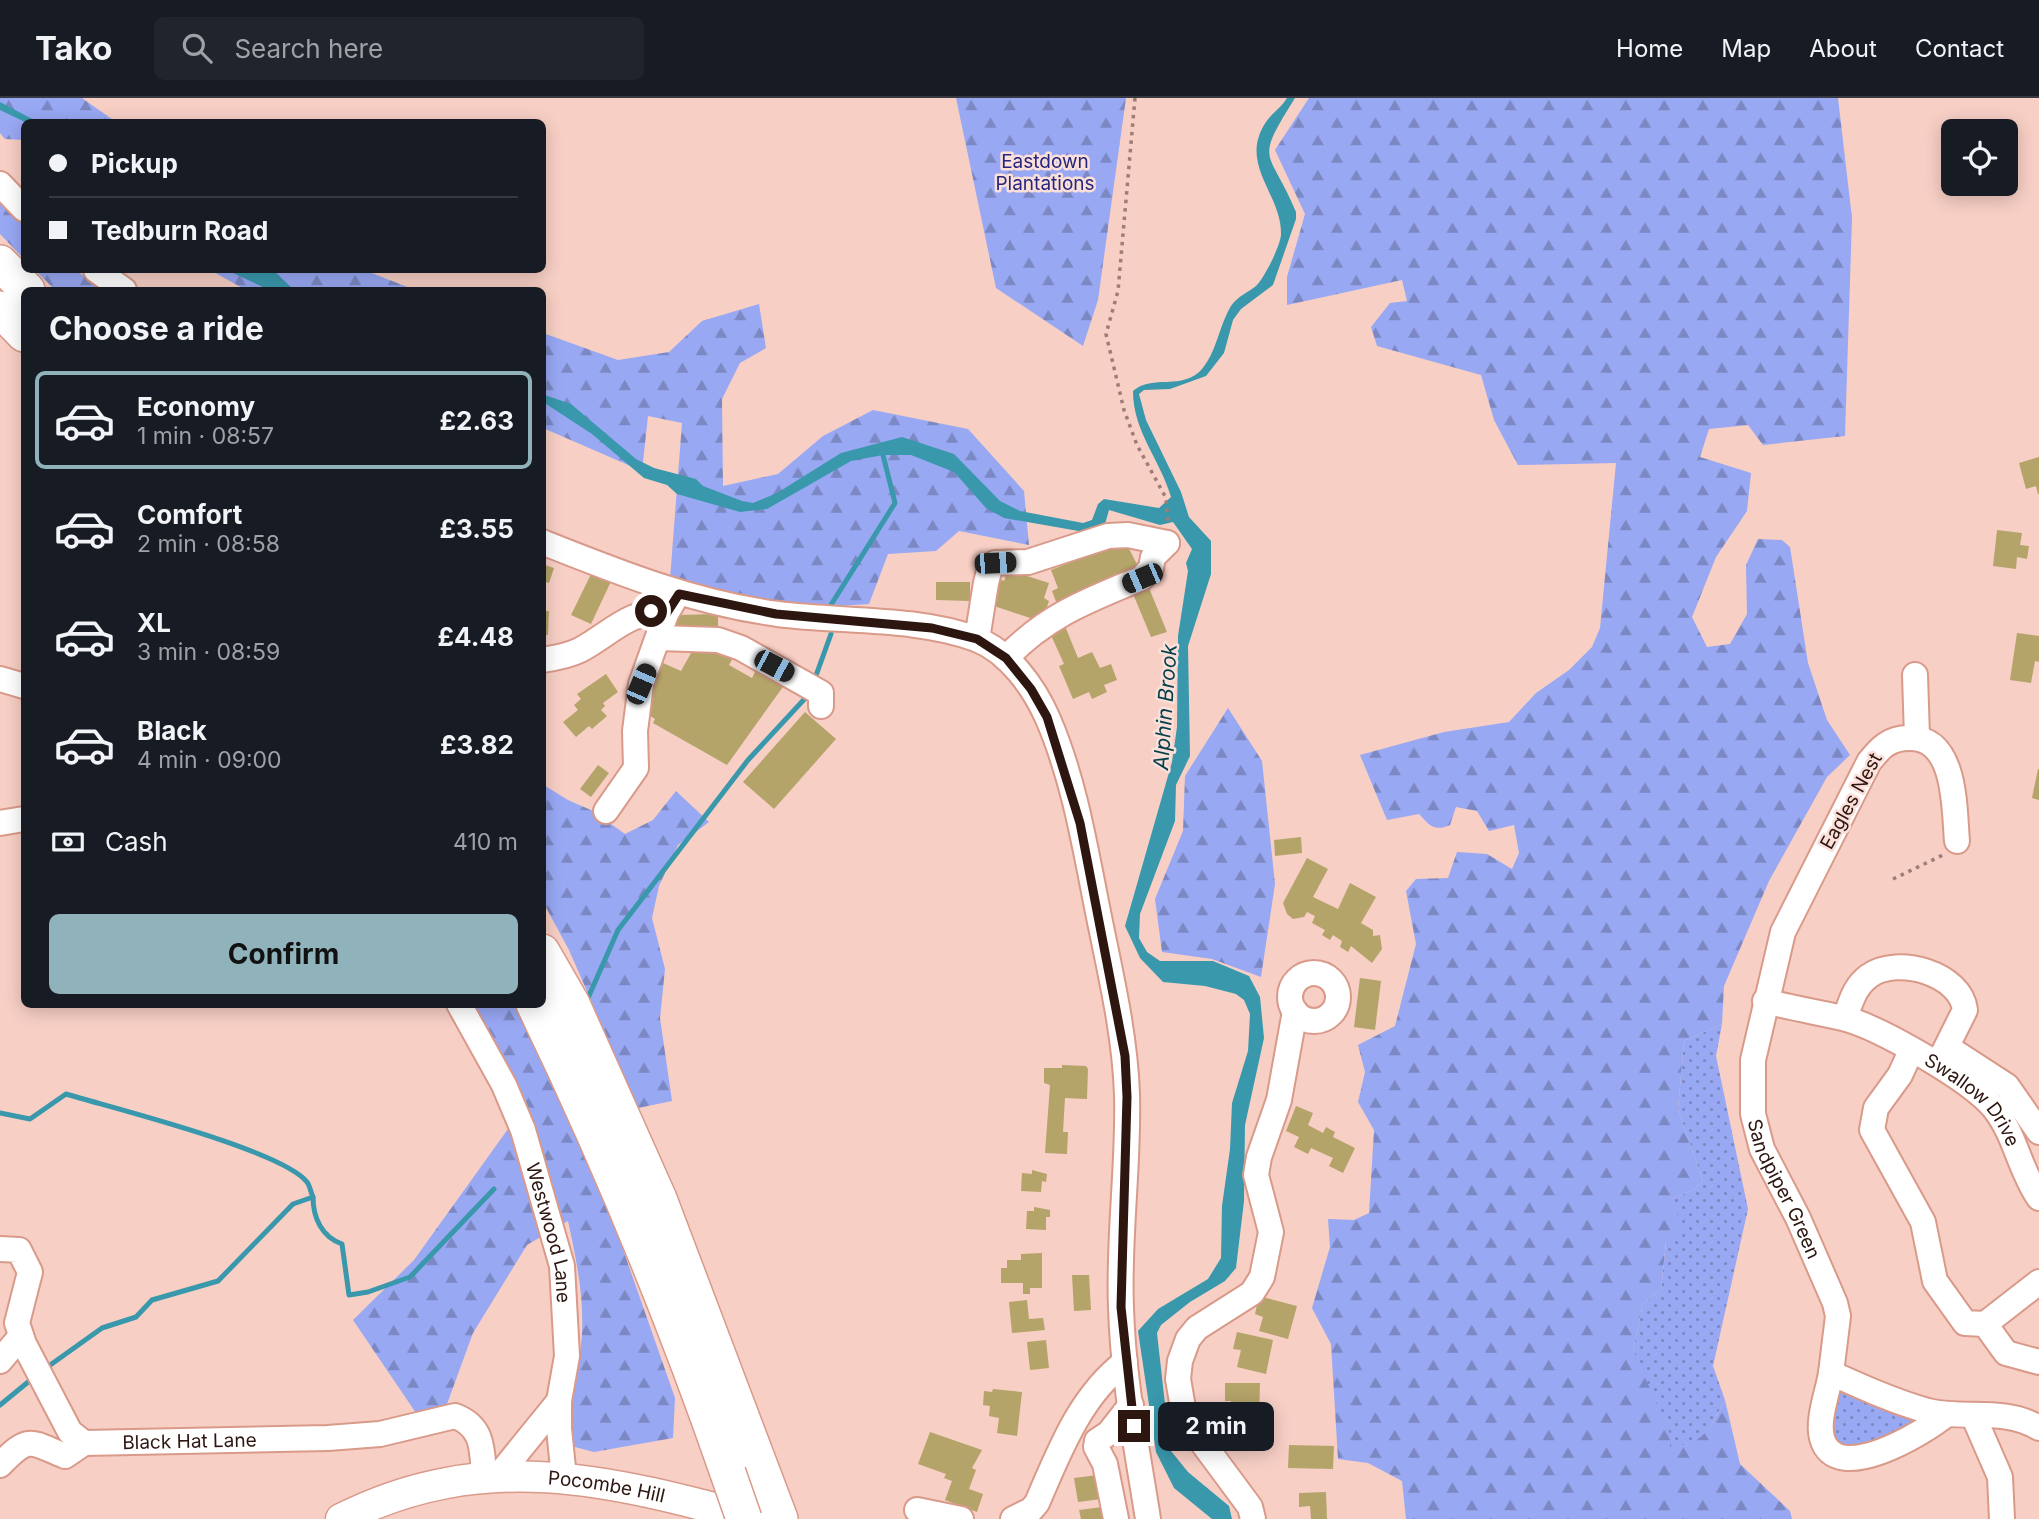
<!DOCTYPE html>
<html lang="en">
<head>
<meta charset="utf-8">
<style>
  body { margin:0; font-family:Inter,sans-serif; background:#20242c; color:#f1f3f6; height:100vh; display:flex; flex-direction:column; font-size:26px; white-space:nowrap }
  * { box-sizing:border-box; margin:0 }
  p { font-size:23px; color:#9ea1a6 }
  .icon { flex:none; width:38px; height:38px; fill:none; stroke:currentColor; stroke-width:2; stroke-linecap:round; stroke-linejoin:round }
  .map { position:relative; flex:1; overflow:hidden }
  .panel { position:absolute; left:21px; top:189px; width:525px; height:721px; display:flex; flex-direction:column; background:#171b24; border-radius:10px; box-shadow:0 4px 18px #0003 }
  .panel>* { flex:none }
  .hud { position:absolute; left:21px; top:21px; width:525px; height:154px; border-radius:10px; box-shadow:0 4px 18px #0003; display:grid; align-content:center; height:154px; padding:0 28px; background:#171b24 }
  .controls { position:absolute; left:1941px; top:21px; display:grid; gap:14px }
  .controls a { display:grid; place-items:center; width:77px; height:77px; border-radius:10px; background:#171b24; box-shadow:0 4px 18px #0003; font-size:35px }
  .end { position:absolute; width:32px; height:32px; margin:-16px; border:9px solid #2d1610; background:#fff; box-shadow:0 0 0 4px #fff }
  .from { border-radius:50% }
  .bubble { position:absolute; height:49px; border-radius:10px; background:#171b24; box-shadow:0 4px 18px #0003; font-size:23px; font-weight:700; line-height:49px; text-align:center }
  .car { position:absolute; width:21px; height:42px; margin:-21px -10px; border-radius:9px; box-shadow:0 0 5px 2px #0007; background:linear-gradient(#222 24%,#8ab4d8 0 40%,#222 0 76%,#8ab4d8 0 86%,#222 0) }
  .hud b { display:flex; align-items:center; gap:24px; height:66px; font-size:26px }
  .hud b+b { border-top:2px solid #363941 }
  .hud i { width:18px; height:18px; background:#f1f3f6 }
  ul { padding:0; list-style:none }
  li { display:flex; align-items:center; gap:21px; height:98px; margin:0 14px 10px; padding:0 14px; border:4px solid transparent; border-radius:10px }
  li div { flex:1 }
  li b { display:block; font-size:26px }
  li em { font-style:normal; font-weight:700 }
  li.selected { border-color:#90b2ba }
  li>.icon { width:63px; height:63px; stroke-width:1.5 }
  h2 { padding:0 28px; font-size:32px; line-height:84px }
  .pay { display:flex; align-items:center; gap:18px; height:77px; padding:0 28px; font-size:26px }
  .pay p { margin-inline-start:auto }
  .primary-button { display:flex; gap:14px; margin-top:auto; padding:14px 28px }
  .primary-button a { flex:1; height:80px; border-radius:10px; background:#90b2ba; color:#111; font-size:28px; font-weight:700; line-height:80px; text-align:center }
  header { display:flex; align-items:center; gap:42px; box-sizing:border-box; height:98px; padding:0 35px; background:#171b24; border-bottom:2px solid #363941 }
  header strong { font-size:33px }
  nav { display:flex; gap:38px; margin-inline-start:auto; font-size:24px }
  .search { width:490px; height:63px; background:#20242c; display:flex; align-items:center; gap:18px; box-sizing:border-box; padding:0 24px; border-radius:10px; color:#9ea1a6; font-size:26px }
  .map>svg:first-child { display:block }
</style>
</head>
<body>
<header>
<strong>Tako</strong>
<div class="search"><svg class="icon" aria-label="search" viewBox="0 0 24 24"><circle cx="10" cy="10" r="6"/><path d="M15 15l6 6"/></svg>Search here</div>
<nav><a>Home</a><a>Map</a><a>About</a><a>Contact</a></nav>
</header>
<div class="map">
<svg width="2039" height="1421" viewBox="0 0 2039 1421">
  <defs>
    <pattern id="grass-dots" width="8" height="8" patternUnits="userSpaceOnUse" patternTransform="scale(1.75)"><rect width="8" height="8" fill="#98a8f3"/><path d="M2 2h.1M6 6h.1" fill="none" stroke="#7c88c3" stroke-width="1.8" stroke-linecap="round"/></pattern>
    <pattern id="forest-firs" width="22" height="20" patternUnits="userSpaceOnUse" patternTransform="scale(1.75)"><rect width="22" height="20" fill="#98a8f3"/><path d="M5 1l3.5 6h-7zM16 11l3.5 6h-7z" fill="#7c88c3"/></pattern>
  </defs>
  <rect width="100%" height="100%" fill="#f7cfc5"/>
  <g fill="url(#grass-dots)">
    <path d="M1722,926L1716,958L1748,1111L1713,1268L1725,1302C1707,1334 1707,1344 1670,1350L1633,1252L1643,1206L1661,1191L1671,1101L1693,1092L1703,1083L1678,1011L1684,943Z"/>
    <path d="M1834,1288L1928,1322L1864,1354L1839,1352L1826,1326Z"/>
  </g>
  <g fill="url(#forest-firs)">
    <path d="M0,0H82L116,24H24V42L5,41L0,35Z"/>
    <path d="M956,0H1126L1098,202L1083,248L996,190Z"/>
    <path d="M1309,0H1838L1852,120L1845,338L1763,347L1748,327L1709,331L1700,359L1751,375L1747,413L1716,459L1692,519L1707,549L1730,546L1747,516L1746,467L1758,441L1782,442L1790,449L1808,565L1827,622L1850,657L1827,679L1769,783L1724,888L1722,926L1684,943L1678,1011L1703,1083L1693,1092L1671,1101L1684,1132L1666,1144L1661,1191L1643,1206L1633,1252L1670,1336V1349C1705,1346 1709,1331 1725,1302L1740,1366L1790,1413L1792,1421H1406L1402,1383L1368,1365L1338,1361L1331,1246L1312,1210L1330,1149L1328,1121L1354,1122L1369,1115L1374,1032L1358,1004L1365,974L1358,947L1395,928L1416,846L1406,793L1416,781L1448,780L1457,754L1487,756L1512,771L1519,755L1514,727L1489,733L1477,713L1456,709L1450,727C1434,734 1429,727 1419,716L1387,722L1360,657L1444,634L1509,624L1536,595L1569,572L1592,549L1600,530L1616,365L1518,367L1494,322L1481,277L1377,248L1371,229L1390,205L1407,203L1402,182L1287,207V179L1305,116L1275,52Z"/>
    <path d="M0,100L24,123V161L0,136Z"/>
    <path d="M35,172H76L101,192H55Z"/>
    <path d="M210,172H364L415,192H246Z"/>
    <path d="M759,206L766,250L740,265L722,301L723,388L778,376L823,338L873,312L968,331L1024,393L1029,447L959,433L936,453L888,456L869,506L796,511L670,481L682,325L648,318L642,373L543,330V235L618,262L669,254L702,223Z"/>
    <path d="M1228,610L1262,663L1275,786L1261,879L1212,861L1162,854L1155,801L1183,733L1185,678Z"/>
    <path d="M542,686L568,702L593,713L625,736L653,722L676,693L709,724L678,747L659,788L652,820L665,871L660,920L672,1003L638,1010L569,852L543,804Z"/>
    <path d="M474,907H515L578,1036L620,1143L675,1300L673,1340L594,1354L571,1348C565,1311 580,1273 582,1236C584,1197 576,1160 568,1123L527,1147L473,1235L447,1306L416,1315L353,1222L414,1162L523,1010L497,948Z"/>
  </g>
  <g fill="#3998ac">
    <path d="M1287,0H1295C1253,67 1269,49 1296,114V121L1273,187L1241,211L1233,222L1224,255L1206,278L1170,291L1144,292L1139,296L1146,322L1181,394L1189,419L1211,443V476L1188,548L1190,658L1176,687L1175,723L1140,816L1139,840L1147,854L1160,863H1213L1249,878L1260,899L1264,940L1245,1027L1244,1103L1236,1170L1225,1183L1190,1204L1161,1227L1157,1235L1165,1306L1163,1322L1171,1353L1188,1374L1229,1408L1232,1421H1212L1174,1390L1156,1354L1138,1233L1158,1211L1208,1181L1221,1160L1222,1108L1230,1051L1232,1005L1248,953L1250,916L1244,902L1236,896L1205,888L1163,884L1140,860L1125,828L1172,664L1177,629L1178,538L1188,473L1186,465L1192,451L1173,424L1160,427L1109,412L1105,426L1090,435L1004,420L986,410L954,374L911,357H883L851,363L767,411L740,414L677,396L667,387L644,380L592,336L543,304L542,296L571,306L636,361L654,370L696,381L703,388L742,403L753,405L777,395L841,355L902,339L954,356L1000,403L1020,413L1083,425L1092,422L1098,406L1104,401L1159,410L1171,399C1160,361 1133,334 1133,293C1152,276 1183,293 1202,271C1217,253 1219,228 1231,208C1238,198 1247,195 1256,188C1264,181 1282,145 1281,135C1281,95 1238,66 1266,24C1272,15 1282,9 1287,0Z"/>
    <path d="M0,4L38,24H25L0,12Z"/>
    <path d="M227,172H273L294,192H269Z"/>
  </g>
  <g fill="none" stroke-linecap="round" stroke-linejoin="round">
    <g stroke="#3998ac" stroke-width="5">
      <path d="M829,510L895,405L883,357L884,350"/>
      <path d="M814,583L831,536"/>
      <path d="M588,900L618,832L748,662L810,595"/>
      <path d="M0,1015L30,1021L66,996C112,1010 282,1052 307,1084C310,1088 311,1095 313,1099"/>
      <path d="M46,1270L102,1230L136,1219L152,1202L218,1183L293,1106L313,1099C313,1120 322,1139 342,1146L349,1197L368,1194L410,1179L494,1091"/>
      <path d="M0,1307L33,1280"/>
    </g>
  </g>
  <g fill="#b4a469">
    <path d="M2039,359V396H2038L2036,388L2026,391L2019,365Z"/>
    <path d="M1997,432L2022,435L2020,447L2029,448L2027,461L2017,459L2016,471L1993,468Z"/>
    <path d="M1125,443L1142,476L1058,509L1052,493L1058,490L1051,472Z"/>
    <path d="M542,466L554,470L549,485L542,483Z"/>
    <path d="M595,468L614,477L591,526L571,517Z"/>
    <path d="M1008,472L1049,485L1044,500L1049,503L1042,524L985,505L994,479L1004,483Z"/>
    <path d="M936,484H970V503L936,502Z"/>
    <path d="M1147,485L1167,534L1151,539L1131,491Z"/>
    <path d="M542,513H549L548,537H542Z"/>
    <path d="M718,516V535H677V517Z"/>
    <path d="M1065,528L1078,560L1092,554L1100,570L1111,566L1117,582L1104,587L1107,594L1092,601L1089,594L1073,601L1059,568L1064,566L1050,535Z"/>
    <path d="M2017,535L2039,538V564L2035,563L2031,585L2010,582Z"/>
    <path d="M695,548L735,556L729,567L752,580L757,570L785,586L727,667L653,625L655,621L643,613L648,591L663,565L681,573Z"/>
    <path d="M606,576L618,594L603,605L605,608L601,612L607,618L592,631L589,628L576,639L563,624L578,612L574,607L581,601L577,596Z"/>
    <path d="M805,614L836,641L774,711L743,684Z"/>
    <path d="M598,667L609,675L591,699L580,691Z"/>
    <path d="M2038,671H2039V702L2032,700Z"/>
    <path d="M1301,739L1302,755L1275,758L1274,742Z"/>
    <path d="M1307,760L1328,771L1313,799L1338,811L1350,785L1376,799L1361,825L1373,832V838L1380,837L1382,851L1372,865L1351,848L1348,854L1340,849L1342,843L1333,837L1330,842L1322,837L1325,832L1312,825L1315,818L1307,814L1304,819L1293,821L1287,816L1283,805Z"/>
    <path d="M1360,880L1381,883L1375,932L1354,929Z"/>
    <path d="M1062,967L1086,968L1088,971L1087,1001L1065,1000L1063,1034H1068L1067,1056L1045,1055L1050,987L1044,985V970H1062Z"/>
    <path d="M1296,1008L1313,1015L1308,1027L1323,1035L1326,1029L1335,1034L1333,1039L1355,1050L1343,1075L1329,1068L1333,1060L1311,1050L1308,1056L1294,1049L1299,1039L1286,1033Z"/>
    <path d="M1032,1072L1047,1076L1046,1084L1042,1083L1041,1094L1021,1093L1022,1075L1032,1076Z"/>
    <path d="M1034,1109L1050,1112V1119H1046V1132L1026,1131L1027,1113H1034Z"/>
    <path d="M1042,1155V1190H1030V1196H1023V1185H1001V1170H1007V1162H1021V1156Z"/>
    <path d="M1072,1177H1089L1091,1212L1074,1213Z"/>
    <path d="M1259,1198L1297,1208L1288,1241L1259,1233L1263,1219L1255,1216Z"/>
    <path d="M1027,1202L1029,1221L1043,1220L1045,1232L1012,1235L1009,1204Z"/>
    <path d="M1237,1234L1273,1242L1266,1276L1237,1269L1241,1252L1233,1251Z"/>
    <path d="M1046,1242L1049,1270L1030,1272L1027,1244Z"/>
    <path d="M1225,1285H1260L1259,1321H1230L1231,1303H1225Z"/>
    <path d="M993,1291L1022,1294L1017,1338L997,1335L999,1320L989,1318L990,1308L983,1307L984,1293L992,1294Z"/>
    <path d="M930,1334L982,1352L972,1370L976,1372L969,1391L983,1396L977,1414L945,1402L952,1383L944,1380L946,1376L918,1366Z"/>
    <path d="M1289,1347L1334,1348L1333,1371L1288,1370Z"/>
    <path d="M1106,1376L1109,1400L1078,1404L1074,1380Z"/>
    <path d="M1326,1394L1327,1421H1311L1310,1408L1299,1409V1395Z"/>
    <path d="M1110,1408L1112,1421H1081L1079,1412Z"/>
  </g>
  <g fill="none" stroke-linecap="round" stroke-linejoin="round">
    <g stroke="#d99a8a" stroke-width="28">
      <g id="minor">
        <path d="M0,86L24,111"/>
        <path d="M96,172L124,192"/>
        <path d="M542,444C620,475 695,505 778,516C840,524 918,519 976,541C1009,554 1034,589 1048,621C1074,681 1085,749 1098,814C1110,874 1125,935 1127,997C1129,1068 1118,1139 1121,1210C1123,1280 1137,1351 1148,1421"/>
        <path d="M659,540L718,542L741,550L821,595V608"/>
        <path d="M977,541L986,485L990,469L995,465L1028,464L1108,438L1128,437L1167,445"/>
        <path d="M1006,560C1047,517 1089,502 1142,480L1151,470L1153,459L1167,445"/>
        <path d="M542,562C556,560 568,558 580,552C609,537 632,509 666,516L673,504"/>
        <path d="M1915,577L1917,639"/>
        <path d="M0,581L24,588"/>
        <path d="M606,713L636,670L635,633L641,586L666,516"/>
        <path d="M0,725L24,721"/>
        <path id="s1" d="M1957,743C1954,711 1957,639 1909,640C1889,640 1880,650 1869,664L1783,834L1753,962V1016L1762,1051L1798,1120L1835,1205L1838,1218L1831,1275C1862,1289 1895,1304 1928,1313C1965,1322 2004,1309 2039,1330"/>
        <circle cx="1314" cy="899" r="24"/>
        <path id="s2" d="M1765,903C1791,910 1817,914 1843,920C1879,929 1971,982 1994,1010C2016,1038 2019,1071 2039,1100"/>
        <path id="s3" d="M459,906L504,987L523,1032L562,1168L567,1258L559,1303V1331L564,1380"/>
        <path d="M1845,920C1851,904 1854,889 1869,878C1898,857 1961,876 1965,912L1938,966"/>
        <path d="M1947,949L2007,988L2039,1034"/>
        <path d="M1911,953L1900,977L1876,1010L1872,1032L1923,1124L1935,1183L1965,1225L1985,1226"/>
        <path id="s4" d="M0,1151L19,1152L30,1174L17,1225L24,1246L70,1334L84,1345L328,1340L380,1336L455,1318C484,1329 482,1352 484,1378"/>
        <path d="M1985,1226L2006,1255L2039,1264"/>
        <path d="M1985,1226L2039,1184"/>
        <path d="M0,1263L21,1238"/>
        <path d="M1831,1275C1828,1294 1817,1321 1822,1340C1835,1389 1924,1335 1947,1316"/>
        <path d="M1973,1317L2000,1379L2002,1421"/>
        <path d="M0,1367C30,1336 30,1344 65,1358L84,1345"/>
        <path d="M499,1377L559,1303"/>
        <path d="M917,1412L961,1421"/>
        <path d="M1013,1421L1031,1412L1037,1405C1059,1354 1080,1298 1125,1264"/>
        <path d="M1116,1421L1105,1366L1096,1349L1097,1343L1109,1335L1131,1307"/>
        <path d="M1253,1421L1250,1409L1193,1332L1183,1310L1178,1281L1180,1263L1188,1241L1197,1230L1252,1195L1262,1179L1271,1134L1256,1077L1259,1059L1279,1002L1295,913"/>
      </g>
    </g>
    <g stroke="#d99a8a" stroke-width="33">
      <g id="major">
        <path id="s5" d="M341,1421C484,1349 609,1382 756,1421"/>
      </g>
    </g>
    <g stroke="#d99a8a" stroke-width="38">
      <g id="highway">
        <path d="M0,165L27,192"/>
        <path d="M0,211L24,236"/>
        <path d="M542,854L572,906L659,1101L780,1421"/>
        <path d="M534,906C608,1059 672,1214 728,1375"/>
      </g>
    </g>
    <g stroke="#9d7d75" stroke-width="3.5" stroke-dasharray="3.5 5" stroke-linecap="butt">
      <path d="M1135,0L1118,193L1106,236L1124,312L1137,347L1166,400L1168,424"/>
      <path d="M1893,781L1943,757"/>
    </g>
    <use href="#minor" stroke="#fff" stroke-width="24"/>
    <use href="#major" stroke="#fff" stroke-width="30"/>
    <use href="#highway" stroke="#fff" stroke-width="35"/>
    <g stroke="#d99a8a" stroke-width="38" stroke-linecap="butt">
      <path id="highway-bridge" d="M728,1375L744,1421"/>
    </g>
    <use href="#highway-bridge" stroke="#fff" stroke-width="35"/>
  </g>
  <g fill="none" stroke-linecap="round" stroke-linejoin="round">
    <path stroke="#2d1610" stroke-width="9" d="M651,513L666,516L679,496L776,516L932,530L977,541L1006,560L1031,591L1047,619L1080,725L1125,958L1127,999L1121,1209L1134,1328"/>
  </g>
  <g text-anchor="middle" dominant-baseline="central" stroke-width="5" stroke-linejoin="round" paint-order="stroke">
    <g font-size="19" fill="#25277f" stroke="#fbdfd9">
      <text x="1045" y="63">Eastdown<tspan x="1045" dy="22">Plantations</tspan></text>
    </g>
    <g font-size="19" fill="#2d1610" stroke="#fbdfd9">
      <text transform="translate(1851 703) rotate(-61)">Eagles Nest</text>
      <text stroke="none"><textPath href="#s2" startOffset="236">Swallow Drive</textPath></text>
      <text stroke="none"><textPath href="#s1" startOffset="632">Sandpiper Green</textPath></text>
      <text stroke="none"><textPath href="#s3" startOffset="248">Westwood Lane</textPath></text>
      <text stroke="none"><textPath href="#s4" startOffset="341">Black Hat Lane</textPath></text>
      <text stroke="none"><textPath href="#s5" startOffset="273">Pocombe Hill</textPath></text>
    </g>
    <g font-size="21" font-style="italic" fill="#043f4a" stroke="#fbdfd9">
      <text transform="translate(1165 609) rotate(-86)">Alphin Brook</text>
    </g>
  </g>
</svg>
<div class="controls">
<a><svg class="icon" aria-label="locate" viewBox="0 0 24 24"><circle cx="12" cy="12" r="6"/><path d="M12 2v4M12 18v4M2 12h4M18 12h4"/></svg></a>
</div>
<i class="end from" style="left:651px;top:513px"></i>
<i class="end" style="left:1134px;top:1328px"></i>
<div class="bubble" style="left:1158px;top:1304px;width:116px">2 min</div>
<i class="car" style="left:995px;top:465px;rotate:87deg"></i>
<i class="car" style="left:1142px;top:480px;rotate:247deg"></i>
<i class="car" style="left:774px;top:568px;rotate:118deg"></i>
<i class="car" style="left:641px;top:586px;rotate:23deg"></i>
<div class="hud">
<b><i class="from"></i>Pickup</b>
<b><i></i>Tedburn Road</b>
</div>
<section class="panel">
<h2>Choose a ride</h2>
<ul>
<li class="selected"><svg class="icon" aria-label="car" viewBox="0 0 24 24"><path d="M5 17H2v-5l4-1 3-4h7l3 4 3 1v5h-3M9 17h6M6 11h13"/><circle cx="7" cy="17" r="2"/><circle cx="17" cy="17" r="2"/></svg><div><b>Economy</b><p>1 min · 08:57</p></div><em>£2.63</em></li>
<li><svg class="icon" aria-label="car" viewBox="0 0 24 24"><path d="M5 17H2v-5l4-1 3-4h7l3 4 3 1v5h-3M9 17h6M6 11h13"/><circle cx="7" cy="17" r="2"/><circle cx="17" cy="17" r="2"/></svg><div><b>Comfort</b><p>2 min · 08:58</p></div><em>£3.55</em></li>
<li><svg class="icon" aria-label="car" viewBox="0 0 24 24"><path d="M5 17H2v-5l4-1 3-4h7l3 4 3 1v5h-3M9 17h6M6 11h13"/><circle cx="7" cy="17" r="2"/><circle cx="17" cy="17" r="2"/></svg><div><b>XL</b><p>3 min · 08:59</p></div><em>£4.48</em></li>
<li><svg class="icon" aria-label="car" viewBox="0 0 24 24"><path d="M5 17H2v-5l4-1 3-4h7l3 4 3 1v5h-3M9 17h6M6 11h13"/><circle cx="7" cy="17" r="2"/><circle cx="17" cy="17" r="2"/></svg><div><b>Black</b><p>4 min · 09:00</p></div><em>£3.82</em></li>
</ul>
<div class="pay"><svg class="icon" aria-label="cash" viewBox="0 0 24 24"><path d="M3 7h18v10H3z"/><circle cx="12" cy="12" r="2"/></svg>Cash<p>410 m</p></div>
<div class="primary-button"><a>Confirm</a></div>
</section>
</div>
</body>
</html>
